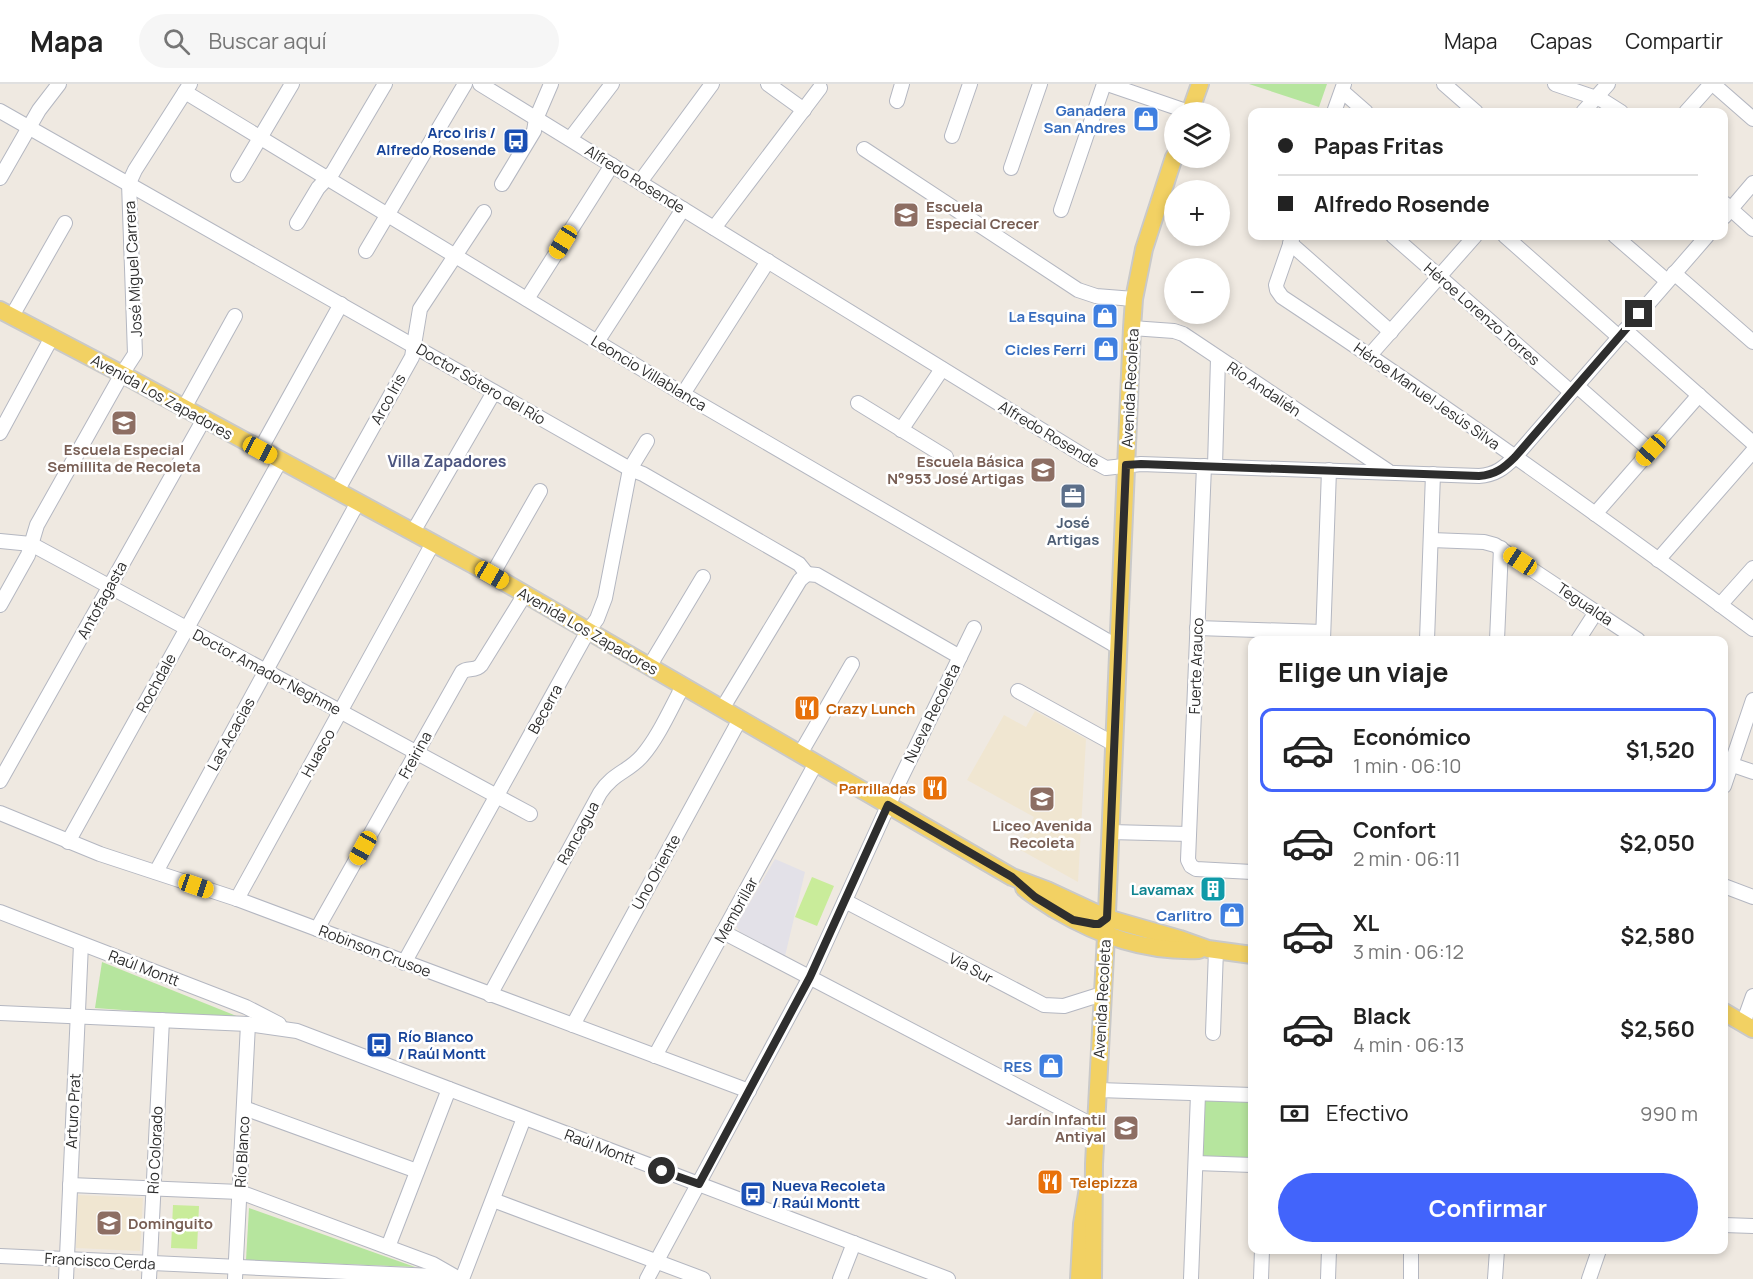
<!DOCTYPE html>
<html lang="es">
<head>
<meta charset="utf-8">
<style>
  body { margin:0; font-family:Manrope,sans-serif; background:#f6f6f6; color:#222; height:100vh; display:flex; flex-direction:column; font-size:22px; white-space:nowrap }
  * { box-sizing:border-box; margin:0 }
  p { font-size:20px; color:#767676 }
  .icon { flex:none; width:33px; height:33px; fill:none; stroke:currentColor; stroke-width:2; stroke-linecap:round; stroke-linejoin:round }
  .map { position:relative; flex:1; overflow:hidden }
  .drawer { position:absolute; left:1248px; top:552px; width:480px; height:618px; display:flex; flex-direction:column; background:#fff; border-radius:12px; box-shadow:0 3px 9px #0003 }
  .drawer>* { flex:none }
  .top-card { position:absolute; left:1248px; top:24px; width:480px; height:132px; border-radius:12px; box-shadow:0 3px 9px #0003; display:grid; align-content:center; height:132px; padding:0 30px; background:#fff }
  .controls { position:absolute; left:1164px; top:18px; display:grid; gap:12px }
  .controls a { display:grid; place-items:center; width:66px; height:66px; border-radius:50%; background:#fff; box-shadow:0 3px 9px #0003; font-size:30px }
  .end { position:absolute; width:27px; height:27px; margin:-14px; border:8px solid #2e2e2e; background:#fff; box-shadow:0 0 0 3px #fff }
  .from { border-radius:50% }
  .car { position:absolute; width:18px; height:36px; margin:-18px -9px; border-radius:8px; box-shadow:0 0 4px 2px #0007; background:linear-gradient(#f5c518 24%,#345 0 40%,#f5c518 0 76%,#345 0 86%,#f5c518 0) }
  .top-card b { display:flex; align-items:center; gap:21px; height:57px; font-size:22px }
  .top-card b+b { border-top:2px solid #e0e0e0 }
  .top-card i { width:15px; height:15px; background:#222 }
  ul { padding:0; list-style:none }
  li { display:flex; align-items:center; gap:18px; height:84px; margin:0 12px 9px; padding:0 18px; border:3px solid transparent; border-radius:12px }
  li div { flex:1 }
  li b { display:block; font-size:22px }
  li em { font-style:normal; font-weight:700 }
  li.selected { border-color:#4264fb }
  li>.icon { width:54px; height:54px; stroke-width:1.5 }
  h2 { padding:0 30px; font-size:27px; line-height:72px }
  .pay { display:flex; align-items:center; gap:15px; height:66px; padding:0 30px; font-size:22px }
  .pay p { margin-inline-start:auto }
  .action { display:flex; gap:12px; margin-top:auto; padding:12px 30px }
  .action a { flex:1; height:69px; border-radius:36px; background:#4264fb; color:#fff; font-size:24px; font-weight:700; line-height:69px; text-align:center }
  header { display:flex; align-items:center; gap:36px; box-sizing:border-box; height:84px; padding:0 30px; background:#fff; border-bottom:2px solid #e0e0e0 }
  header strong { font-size:28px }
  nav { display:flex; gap:33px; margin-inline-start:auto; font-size:21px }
  .search { width:420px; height:54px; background:#f6f6f6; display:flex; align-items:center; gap:15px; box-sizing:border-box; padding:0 21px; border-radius:33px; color:#767676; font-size:22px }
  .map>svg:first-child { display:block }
</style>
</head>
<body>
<header>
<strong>Mapa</strong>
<div class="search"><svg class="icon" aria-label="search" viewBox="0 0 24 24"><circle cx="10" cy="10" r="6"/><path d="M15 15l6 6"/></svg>Buscar aquí</div>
<nav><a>Mapa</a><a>Capas</a><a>Compartir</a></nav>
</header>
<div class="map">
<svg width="1753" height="1195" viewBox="0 0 1753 1195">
  <rect width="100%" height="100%" fill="#efe9e1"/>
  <path fill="#e3e1e8" d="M775,775L805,788L785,872L740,848L736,842Z"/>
  <g fill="#f0e6d1">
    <path d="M1035,627L1086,655L1078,798L1017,764L1034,733L967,696L1004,631L1026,643Z"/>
    <path d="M78,1111L143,1114L140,1167L76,1164Z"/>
  </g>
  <g fill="#b6e59e">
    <path d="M1249,0H1327L1319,23Z"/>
    <path d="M102,878L244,935L95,924Z"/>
    <path d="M1200,1014L1252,1015V1075L1199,1073Z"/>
    <path d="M249,1124L415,1183L246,1176Z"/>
  </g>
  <g fill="#c9ec9a">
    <path d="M812,793L834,802L817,842L795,833Z"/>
    <path d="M173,1121L199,1122L197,1165L171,1164Z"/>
  </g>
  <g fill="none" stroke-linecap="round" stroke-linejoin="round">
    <g stroke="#b4b7c1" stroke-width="16">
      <g id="minor">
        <path d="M480,0L1084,372L1106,384L1141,380L1479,392C1495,391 1504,384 1515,373L1707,152"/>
        <path d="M768,0L804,26"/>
        <path d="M1107,0L1189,28"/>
        <path d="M1444,0L1476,28"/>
        <path d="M1555,0L1602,16L1621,28"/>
        <path d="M1713,0L1753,35"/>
        <path d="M1342,7L1366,28"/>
        <path d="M185,8L683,310L1118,563"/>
        <path d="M897,17L902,0"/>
        <path d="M0,27L630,385L643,390L799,480L807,490"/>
        <path d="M1334,28L1344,0"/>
        <path d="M1583,28L1608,0"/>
        <path d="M1686,28L1711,0"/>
        <path d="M952,52L970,0"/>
        <path d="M570,55L612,0"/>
        <path d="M864,65L1078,206L1096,212L1134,215"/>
        <path d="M1011,84L1040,0"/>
        <path d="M238,91L292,0"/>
        <path d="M0,94L39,26L59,0"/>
        <path d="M640,98L712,0"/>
        <path d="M502,100L534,47L536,35L551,0"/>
        <path d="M1724,119L1753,145"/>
        <path d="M1061,126L1104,0"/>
        <path d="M1724,133L1753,99"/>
        <path d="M297,139L318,104L333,88L385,0"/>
        <path d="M714,144L820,4"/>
        <path d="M1293,152L1276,201L1277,206L1282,213C1442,319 1599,431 1753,545"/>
        <path d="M1393,152L1571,308"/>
        <path d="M1505,152L1619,253"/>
        <path d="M1615,152L1667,197"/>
        <path d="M1290,159L1391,248"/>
        <path d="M366,167L465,0"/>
        <path d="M1674,189L1753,258"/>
        <path d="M527,215L612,81"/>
        <path d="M12,232L65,139"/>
        <path d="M1132,244L1174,247L1183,250L1388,387"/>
        <path d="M1625,246L1753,359"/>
        <path d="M597,258L683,125"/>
        <path d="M1370,271L1475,152"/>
        <path d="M1577,302L1651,367"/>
        <path d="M683,310L768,177"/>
        <path d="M858,319L946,373"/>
        <path d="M184,324L235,232"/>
        <path d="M901,346L942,285"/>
        <path d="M0,349L52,253"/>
        <path d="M260,366L341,220"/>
        <path d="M1204,382L1188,776L1191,782L1196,785L1252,788"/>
        <path d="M1215,382L1218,274"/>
        <path d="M337,407L412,273L420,225L484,128"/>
        <path d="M1595,430L1699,311"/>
        <path d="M413,448L494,308"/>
        <path d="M1431,456L1484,458L1495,461L1638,556"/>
        <path d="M0,457L31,460L530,730"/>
        <path d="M1658,476L1753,367"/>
        <path d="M807,490L817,491L960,573"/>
        <path d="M492,491L540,407"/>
        <path d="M0,521L28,471L37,441L122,290L135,270L129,99L135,86L190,0"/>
        <path d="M1720,521L1753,484"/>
        <path d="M1197,544L1323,548"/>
        <path d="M1323,556L1329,386"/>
        <path d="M1427,556L1433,390"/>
        <path d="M1497,556L1501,464"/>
        <path d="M1578,556L1596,528"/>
        <path d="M649,583L703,493"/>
        <path d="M1018,607L1114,660"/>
        <path d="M722,625L800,496L807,490"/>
        <path d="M800,670L852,580"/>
        <path d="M1724,678L1753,688"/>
        <path d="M0,697L204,335"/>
        <path d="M1724,702L1753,616"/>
        <path d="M0,729L100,770L237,815L749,1007"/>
        <path d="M1110,748L1189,750"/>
        <path d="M68,758L280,377"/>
        <path d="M156,788L358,418"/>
        <path d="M1724,802L1753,813"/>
        <path d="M237,815L433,459"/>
        <path d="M845,817L1044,921L1064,922L1102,910"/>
        <path d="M0,828L246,923L279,940"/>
        <path d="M317,845L462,588C468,583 475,588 481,581L525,510"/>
        <path d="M723,848L1096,1043"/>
        <path d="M404,879L588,547L597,535L605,514L630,385L647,357"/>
        <path d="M490,911L600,709C613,689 628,688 642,672C658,654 671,624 683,602"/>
        <path d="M0,929L248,940L297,947L948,1195"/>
        <path d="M1743,940L1753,912"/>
        <path d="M573,941L740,635"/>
        <path d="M1213,949L1216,866"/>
        <path d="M655,972L816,679"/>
        <path d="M1098,1006L1252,1011"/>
        <path d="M244,1024L417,1087"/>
        <path d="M1196,1079L1252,1081"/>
        <path d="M70,1101L240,1108L433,1180L454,1192"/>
        <path d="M493,1116L703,1195"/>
        <path d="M1724,1141L1753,1142"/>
        <path d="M388,1163L449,1005"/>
        <path d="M0,1172L434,1192L451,1195"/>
        <path d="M66,1195L81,860"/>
        <path d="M149,1195L162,936"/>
        <path d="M235,1195L248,940"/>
        <path d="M462,1195L524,1034"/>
        <path d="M647,1195L810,893L899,698L974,544"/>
        <path d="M840,1195L854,1159"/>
        <path d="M1191,1195L1198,1010"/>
        <path d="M1261,1195L1262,1166"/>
        <path d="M1328,1195L1329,1166"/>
        <path d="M1411,1195V1166"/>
        <path d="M1495,1195L1497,1166"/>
        <path d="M1589,1195L1599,1166"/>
      </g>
    </g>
    <g stroke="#c9c9c9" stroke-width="20">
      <g id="major">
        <path d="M1190,28L1200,0"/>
        <path d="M0,226L122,290L492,491L1012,793L1047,806L1107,834L1180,855L1208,865L1252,871"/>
        <path d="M1024,804C1033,812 1044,818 1054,825C1100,852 1145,868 1199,866"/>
        <path d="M1724,928L1753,945"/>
        <path d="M1079,1195L1082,1140L1088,1104"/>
        <path d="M1093,1195L1094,1080L1106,852L1132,244L1134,215L1144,165L1174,73"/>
      </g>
    </g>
    <use href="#minor" stroke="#fff" stroke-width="14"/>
    <use href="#major" stroke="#f2d163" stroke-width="16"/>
  </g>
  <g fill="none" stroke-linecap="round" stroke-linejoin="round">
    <path stroke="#2e2e2e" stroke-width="8" d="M662,1087L699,1100L810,893L888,721L1012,793L1035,813L1073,836L1094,840H1099L1107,834L1126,381L1141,380L1479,392C1495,391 1504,384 1515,373L1639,230"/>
  </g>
  <defs>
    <g id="shop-square" transform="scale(1.35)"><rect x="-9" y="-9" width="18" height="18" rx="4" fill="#3f7fe0" stroke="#fff"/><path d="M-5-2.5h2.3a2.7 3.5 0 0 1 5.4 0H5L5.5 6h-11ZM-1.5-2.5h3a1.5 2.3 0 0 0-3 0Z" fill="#fff"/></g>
    <g id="bus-square" transform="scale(1.35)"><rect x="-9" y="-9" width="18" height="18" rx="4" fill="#1a4fb4" stroke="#fff"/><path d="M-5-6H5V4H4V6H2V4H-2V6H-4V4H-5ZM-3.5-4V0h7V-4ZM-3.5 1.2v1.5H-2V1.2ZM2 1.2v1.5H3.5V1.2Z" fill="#fff"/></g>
    <g id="school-square" transform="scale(1.35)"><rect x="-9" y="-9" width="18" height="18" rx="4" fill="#8d6e63" stroke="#fff"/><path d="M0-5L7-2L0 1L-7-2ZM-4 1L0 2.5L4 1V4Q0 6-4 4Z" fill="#fff"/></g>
    <g id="office-square" transform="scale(1.35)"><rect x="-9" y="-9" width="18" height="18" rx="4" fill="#5c6f8a" stroke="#fff"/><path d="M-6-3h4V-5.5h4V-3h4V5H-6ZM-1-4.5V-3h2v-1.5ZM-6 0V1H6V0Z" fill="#fff"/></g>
    <g id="restaurant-square" transform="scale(1.35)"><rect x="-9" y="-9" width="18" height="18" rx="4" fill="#e8710a" stroke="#fff"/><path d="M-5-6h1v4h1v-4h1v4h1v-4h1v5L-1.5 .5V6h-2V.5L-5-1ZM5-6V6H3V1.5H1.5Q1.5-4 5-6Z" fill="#fff"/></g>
    <g id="building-square" transform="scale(1.35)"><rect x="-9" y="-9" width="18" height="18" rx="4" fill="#0f9aa8" stroke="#fff"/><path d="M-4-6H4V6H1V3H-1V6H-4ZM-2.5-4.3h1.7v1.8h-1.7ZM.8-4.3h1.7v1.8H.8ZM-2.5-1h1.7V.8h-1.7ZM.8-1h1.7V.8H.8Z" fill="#fff"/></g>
  </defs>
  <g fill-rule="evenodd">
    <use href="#shop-square" x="1146" y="35"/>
    <use href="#bus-square" x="516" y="57"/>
    <use href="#school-square" x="906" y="131"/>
    <use href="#shop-square" x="1105" y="232"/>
    <use href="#shop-square" x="1106" y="265"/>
    <use href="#school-square" x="124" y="339"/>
    <use href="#school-square" x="1043" y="386"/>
    <use href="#office-square" x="1073" y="412"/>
    <use href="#restaurant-square" x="807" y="624"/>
    <use href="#restaurant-square" x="935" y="704"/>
    <use href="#school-square" x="1042" y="715"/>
    <use href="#building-square" x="1213" y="805"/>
    <use href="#shop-square" x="1232" y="831"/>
    <use href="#bus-square" x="379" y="961"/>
    <use href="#shop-square" x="1051" y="982"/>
    <use href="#school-square" x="1126" y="1044"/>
    <use href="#restaurant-square" x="1050" y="1098"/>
    <use href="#bus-square" x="753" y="1110"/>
    <use href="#school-square" x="109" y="1139"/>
  </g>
  <g text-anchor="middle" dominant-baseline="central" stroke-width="5" stroke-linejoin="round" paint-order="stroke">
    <g font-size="15" font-weight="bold" fill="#366cbe" stroke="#fff" text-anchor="end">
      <text x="1126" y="26">Ganadera<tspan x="1126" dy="17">San Andres</tspan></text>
      <text x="1086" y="232">La Esquina</text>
      <text x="1086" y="265">Cicles Ferri</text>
      <text x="1212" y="831">Carlitro</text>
      <text x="1032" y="982">RES</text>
    </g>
    <g font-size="15" font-weight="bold" fill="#164399" stroke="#fff" text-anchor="start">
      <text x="496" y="48" text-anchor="end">Arco Iris /<tspan x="496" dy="17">Alfredo Rosende</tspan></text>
      <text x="398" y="952">Río Blanco<tspan x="398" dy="17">/ Raúl Montt</tspan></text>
      <text x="772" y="1101">Nueva Recoleta<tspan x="772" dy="17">/ Raúl Montt</tspan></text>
    </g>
    <g font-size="15" fill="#2e2e2e" stroke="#fff">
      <text transform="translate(635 95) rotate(32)">Alfredo Rosende</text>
      <text transform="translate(133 185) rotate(-93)">José Miguel Carrera</text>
      <text transform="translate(1482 230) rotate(41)">Héroe Lorenzo Torres</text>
      <text transform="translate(649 289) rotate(31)">Leoncio Villablanca</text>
      <text transform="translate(481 300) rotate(30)">Doctor Sótero del Río</text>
      <text transform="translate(1130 304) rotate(-87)">Avenida Recoleta</text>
      <text transform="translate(1264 305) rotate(34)">Río Andalién</text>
      <text transform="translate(1427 312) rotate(35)">Héroe Manuel Jesús Silva</text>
      <text transform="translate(162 313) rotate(29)">Avenida Los Zapadores</text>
      <text transform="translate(388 315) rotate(-61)">Arco Iris</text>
      <text transform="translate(1049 350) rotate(31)">Alfredo Rosende</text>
      <text transform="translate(102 516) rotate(-61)">Antofagasta</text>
      <text transform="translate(1585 520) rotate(34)">Tegualda</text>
      <text transform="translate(588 547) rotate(30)">Avenida Los Zapadores</text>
      <text transform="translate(1196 582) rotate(-88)">Fuerte Arauco</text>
      <text transform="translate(267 588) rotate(28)">Doctor Amador Neghme</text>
      <text transform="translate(156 599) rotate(-61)">Rochdale</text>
      <text transform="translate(545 625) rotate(-61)">Becerra</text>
      <text transform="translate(932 629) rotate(-64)">Nueva Recoleta</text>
      <text transform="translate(231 650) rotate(-61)">Las Acacias</text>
      <text transform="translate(318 669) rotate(-61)">Huasco</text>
      <text transform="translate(415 671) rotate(-61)">Freirina</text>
      <text transform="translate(578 749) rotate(-61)">Rancagua</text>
      <text transform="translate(656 788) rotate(-61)">Uno Oriente</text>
      <text transform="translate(736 826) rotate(-61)">Membrillar</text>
      <text transform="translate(375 867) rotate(21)">Robinson Crusoe</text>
      <text transform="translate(144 884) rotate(21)">Raúl Montt</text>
      <text transform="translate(971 884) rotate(28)">Vía Sur</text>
      <text transform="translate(1102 915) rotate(-87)">Avenida Recoleta</text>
      <text transform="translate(73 1027) rotate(-87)">Arturo Prat</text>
      <text transform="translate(600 1063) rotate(21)">Raúl Montt</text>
      <text transform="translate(155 1066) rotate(-87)">Río Colorado</text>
      <text transform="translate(242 1068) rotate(-87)">Río Blanco</text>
      <text transform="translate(100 1177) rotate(3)">Francisco Cerda</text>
    </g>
    <g font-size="15" font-weight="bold" fill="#785e54" stroke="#fff" text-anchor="start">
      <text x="926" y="122">Escuela<tspan x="926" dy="17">Especial Crecer</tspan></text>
      <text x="124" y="365" text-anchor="middle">Escuela Especial<tspan x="124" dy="17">Semillita de Recoleta</tspan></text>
      <text x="1024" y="377" text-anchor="end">Escuela Básica<tspan x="1024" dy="17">N°953 José Artigas</tspan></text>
      <text x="1042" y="741" text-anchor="middle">Liceo Avenida<tspan x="1042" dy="17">Recoleta</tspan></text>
      <text x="1106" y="1035" text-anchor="end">Jardín Infantil<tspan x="1106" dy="17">Antiyal</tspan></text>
      <text x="128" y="1139">Dominguito</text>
    </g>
    <g font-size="15" font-weight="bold" fill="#4e5e75" stroke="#fff">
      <text x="1073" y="438">José<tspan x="1073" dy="17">Artigas</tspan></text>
    </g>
    <g font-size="15" font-weight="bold" fill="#c56008" stroke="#fff" text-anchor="start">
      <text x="826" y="624">Crazy Lunch</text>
      <text x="916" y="704" text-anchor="end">Parrilladas</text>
      <text x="1070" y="1098">Telepizza</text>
    </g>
    <g font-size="15" font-weight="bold" fill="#0d838f" stroke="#fff" text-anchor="end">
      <text x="1194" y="805">Lavamax</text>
    </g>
    <g font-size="16" font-weight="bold" fill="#4d5680" stroke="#fff">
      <text x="447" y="377">Villa Zapadores</text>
    </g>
  </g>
</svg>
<div class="controls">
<a><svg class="icon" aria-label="layers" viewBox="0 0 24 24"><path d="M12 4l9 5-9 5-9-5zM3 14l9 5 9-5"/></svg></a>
<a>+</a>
<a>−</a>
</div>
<i class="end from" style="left:662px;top:1087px"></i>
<i class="end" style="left:1639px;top:230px"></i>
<i class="car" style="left:563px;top:158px;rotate:212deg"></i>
<i class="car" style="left:260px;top:366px;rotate:118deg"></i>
<i class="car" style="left:1651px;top:366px;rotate:222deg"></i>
<i class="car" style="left:1520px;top:477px;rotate:303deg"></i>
<i class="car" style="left:492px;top:491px;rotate:120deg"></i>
<i class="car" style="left:363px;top:764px;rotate:209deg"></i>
<i class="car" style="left:196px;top:802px;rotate:109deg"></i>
<div class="top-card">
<b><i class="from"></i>Papas Fritas</b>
<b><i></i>Alfredo Rosende</b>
</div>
<section class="drawer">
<h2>Elige un viaje</h2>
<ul>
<li class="selected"><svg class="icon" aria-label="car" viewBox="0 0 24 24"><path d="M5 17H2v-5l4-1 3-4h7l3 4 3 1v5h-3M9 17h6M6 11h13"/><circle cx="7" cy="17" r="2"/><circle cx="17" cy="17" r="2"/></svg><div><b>Económico</b><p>1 min · 06:10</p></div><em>$1,520</em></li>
<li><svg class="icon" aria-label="car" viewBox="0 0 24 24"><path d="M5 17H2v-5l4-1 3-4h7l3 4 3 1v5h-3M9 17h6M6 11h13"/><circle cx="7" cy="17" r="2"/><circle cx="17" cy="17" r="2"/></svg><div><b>Confort</b><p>2 min · 06:11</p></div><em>$2,050</em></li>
<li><svg class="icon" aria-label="car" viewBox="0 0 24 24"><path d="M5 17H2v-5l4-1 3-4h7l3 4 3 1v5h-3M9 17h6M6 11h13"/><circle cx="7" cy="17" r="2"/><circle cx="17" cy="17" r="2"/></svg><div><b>XL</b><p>3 min · 06:12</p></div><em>$2,580</em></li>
<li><svg class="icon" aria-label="car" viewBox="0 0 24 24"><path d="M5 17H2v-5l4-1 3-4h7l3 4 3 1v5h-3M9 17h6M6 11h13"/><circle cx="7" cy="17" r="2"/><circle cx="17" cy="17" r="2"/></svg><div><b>Black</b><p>4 min · 06:13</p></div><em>$2,560</em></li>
</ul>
<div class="pay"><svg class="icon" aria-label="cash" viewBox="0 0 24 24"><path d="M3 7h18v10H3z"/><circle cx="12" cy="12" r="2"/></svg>Efectivo<p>990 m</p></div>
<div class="action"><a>Confirmar</a></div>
</section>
</div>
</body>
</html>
